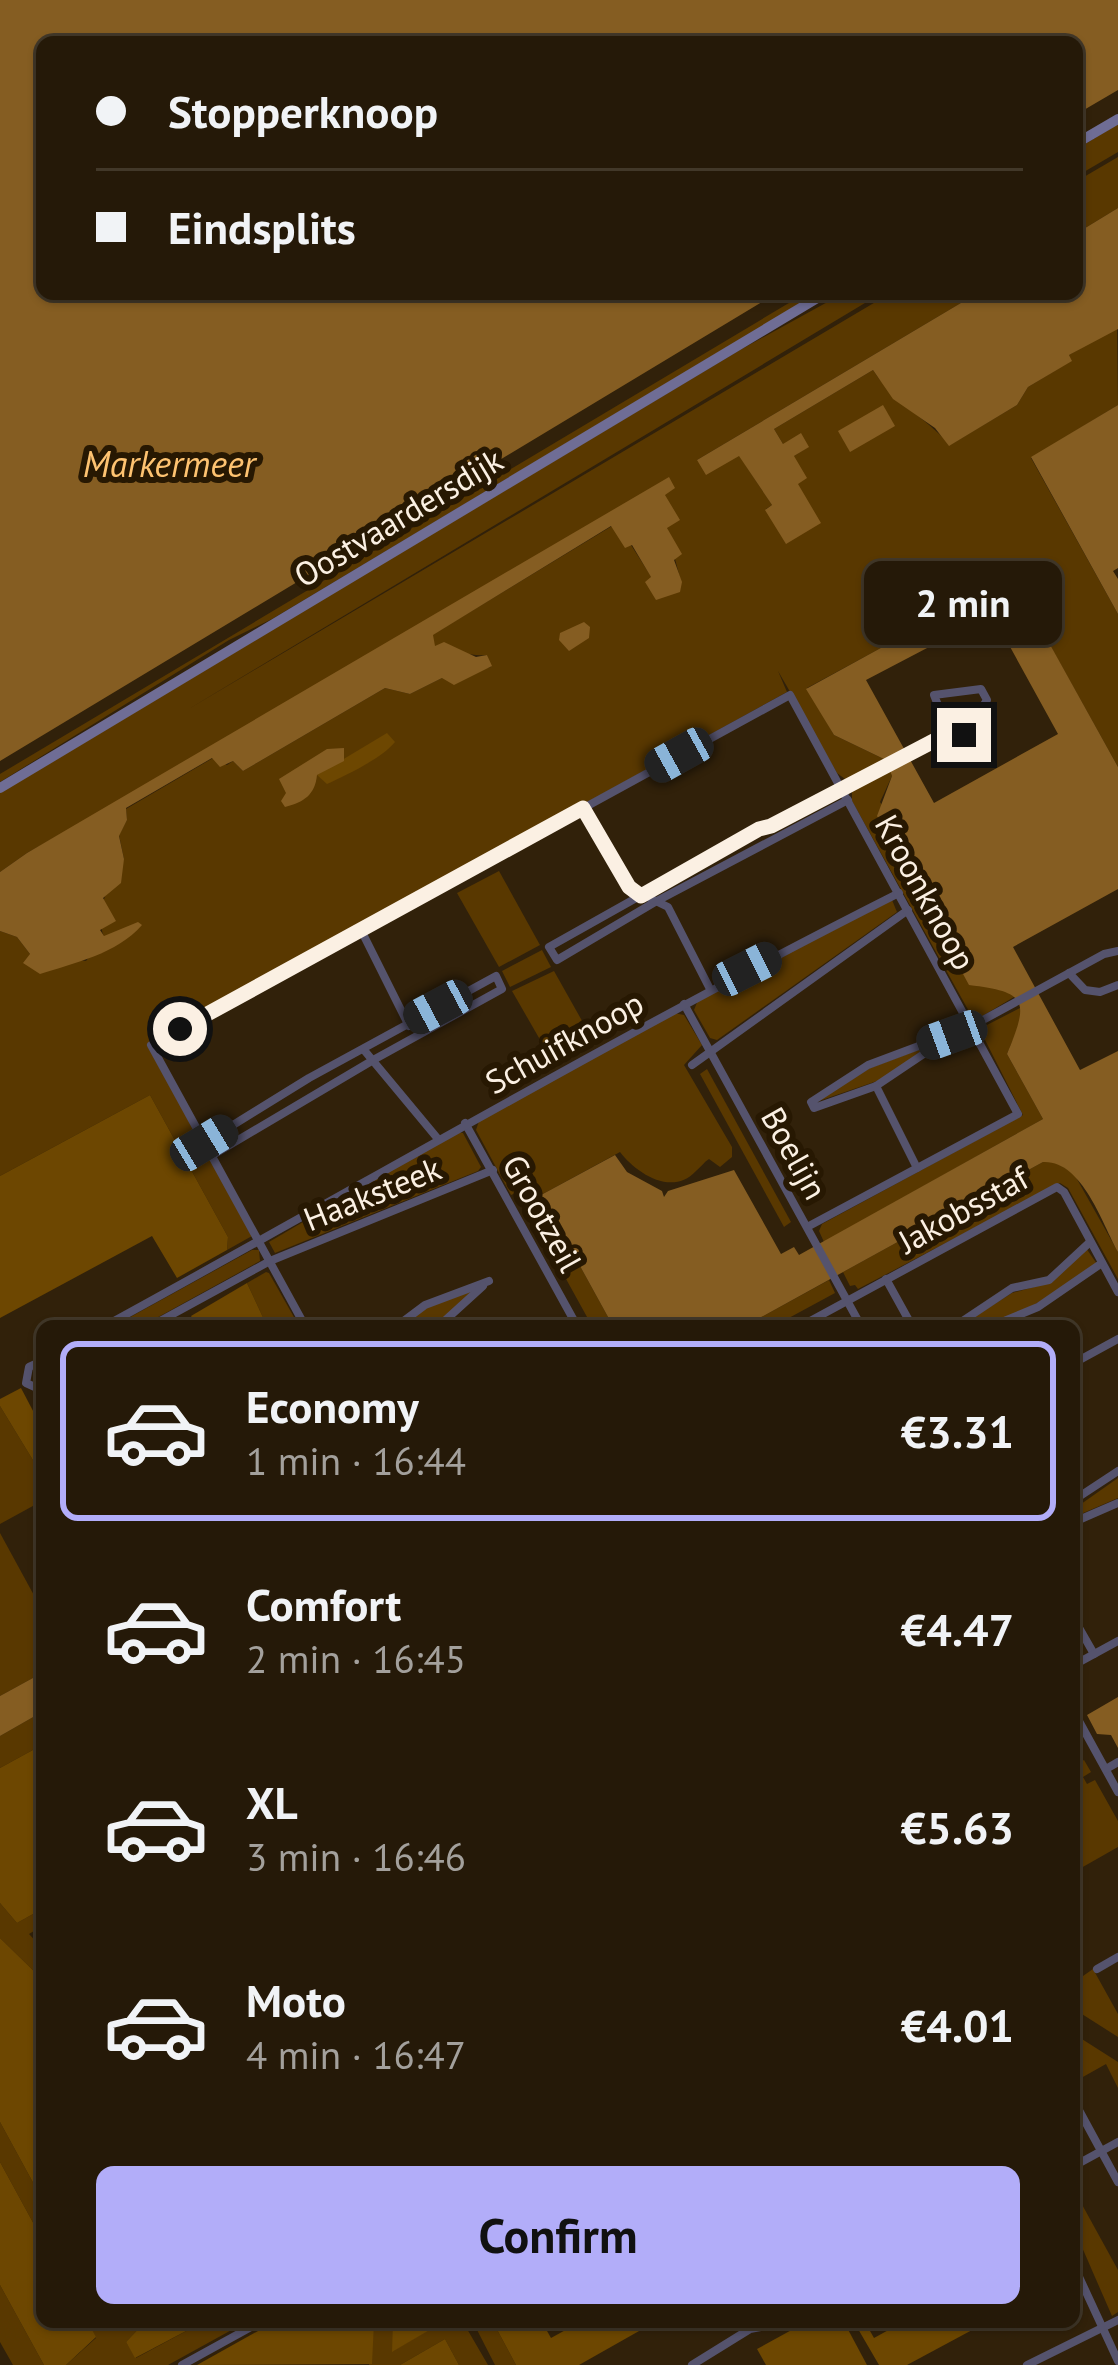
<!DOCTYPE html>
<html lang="en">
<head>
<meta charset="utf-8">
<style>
  body { margin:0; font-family:"PT Sans",sans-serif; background:#2d2212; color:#f1f3f6; height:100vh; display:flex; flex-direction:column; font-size:45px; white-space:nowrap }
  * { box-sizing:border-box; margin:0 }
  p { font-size:39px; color:#a3a09c }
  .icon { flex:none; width:66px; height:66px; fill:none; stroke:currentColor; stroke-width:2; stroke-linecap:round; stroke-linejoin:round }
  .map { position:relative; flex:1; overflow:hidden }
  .side { position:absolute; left:36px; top:1320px; width:1044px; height:1008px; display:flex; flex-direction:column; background:#251908; border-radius:18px; box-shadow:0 3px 9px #0004,0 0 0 3px #423829 }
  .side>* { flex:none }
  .hud { position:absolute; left:36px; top:36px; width:1047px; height:264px; border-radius:18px; box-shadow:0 3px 9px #0004,0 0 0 3px #423829; display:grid; align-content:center; height:264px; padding:0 60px; background:#251908 }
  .end { position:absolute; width:54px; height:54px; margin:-27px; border:15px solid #fbf0e3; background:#111; box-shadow:0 0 0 6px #111 }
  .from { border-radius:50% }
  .bubble { position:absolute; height:84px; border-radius:18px; background:#251908; box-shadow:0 3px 9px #0004,0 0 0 3px #423829; font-size:39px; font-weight:800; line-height:84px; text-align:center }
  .car { position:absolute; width:36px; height:72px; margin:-36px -18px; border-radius:15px; box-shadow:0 0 9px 3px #0007; background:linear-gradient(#222 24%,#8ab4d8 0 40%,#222 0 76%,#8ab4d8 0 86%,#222 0) }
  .hud b { display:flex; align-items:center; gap:42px; height:114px; font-size:45px }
  .hud b+b { border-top:3px solid #423829 }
  .hud i { width:30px; height:30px; background:#f1f3f6 }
  ul { padding:21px 0 0; list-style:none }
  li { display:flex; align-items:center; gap:36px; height:180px; margin:0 24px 18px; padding:0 36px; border:6px solid transparent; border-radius:18px }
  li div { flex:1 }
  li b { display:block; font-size:45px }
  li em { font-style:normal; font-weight:800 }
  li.selected { border-color:#b2adf9 }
  li>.icon { width:108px; height:108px; stroke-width:1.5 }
  .action { display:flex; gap:24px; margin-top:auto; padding:24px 60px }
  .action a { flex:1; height:138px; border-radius:18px; background:#b2adf9; color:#111; font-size:48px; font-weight:800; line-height:138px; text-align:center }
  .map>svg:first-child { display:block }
</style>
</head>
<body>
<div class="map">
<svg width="1118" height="2365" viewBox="0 0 1118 2365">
  <rect width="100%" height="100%" fill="#31210a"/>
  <g fill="#593800">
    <path d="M1118,124V152L1077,176V149Z"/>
    <path d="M1118,157V208L1077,233V181Z"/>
    <path d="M804,294H816L272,619L229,640L0,782V774Z"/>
    <path d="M842,294H880L187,710L889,294H976L697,460L739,455L772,505L766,509L786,543L797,484L794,456L808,447L783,444L774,429L873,370C895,404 924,416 950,445L1017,405L1028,387L1071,361L1069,355L1117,327L1118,405L1031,458L1118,614V767L1012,577L807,688L834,735L886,760L849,782L837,773L778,671L787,692L147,1045L252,1236L227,1250L228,1237L150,1095L0,1176V931L17,937L30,954L86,961L104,937C93,909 111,883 124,859L119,835L127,820L126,809L213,758L227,765L233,761L243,771L385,688L410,694L442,678L491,667L487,655C471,657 451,649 434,647L432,635L612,526L631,545L652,578L681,582L667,528L665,494L674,488L27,853L0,872V792L740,350Z"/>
    <path d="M890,770L892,776L880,802L1014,997L979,1018L971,1015L852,801V790Z"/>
    <path d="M499,871L540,945L499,967L457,893Z"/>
    <path d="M892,900L897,912L717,1040L710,1038L694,1010L698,1000Z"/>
    <path d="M542,950L551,967L510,987L502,971Z"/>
    <path d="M554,971L590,1035L550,1057L512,991Z"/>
    <path d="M1020,1008L1023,1016L1007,1054L1043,1119L824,1242L819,1231L822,1224L1023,1115L982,1034L983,1027Z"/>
    <path d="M674,1013L684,1015L702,1045L684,1065L732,1147V1157L720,1167L709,1159C704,1162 701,1167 696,1171C672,1197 636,1173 620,1152L541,1195L613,1326H592L518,1192L511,1195L476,1130L479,1121Z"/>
    <path d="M929,1046L880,1080L816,1102L870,1068Z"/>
    <path d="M707,1069L791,1222L784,1227L700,1074Z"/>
    <path d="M456,1132L463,1133L481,1167L478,1171L275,1253L269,1242Z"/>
    <path d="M1052,1161L1073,1172L1118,1252V1279L1068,1188L1060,1183L858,1289L855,1285L850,1286L843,1272L1043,1162Z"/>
    <path d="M1086,1248L1097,1264C1055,1292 1012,1326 960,1326L1012,1293L1052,1282Z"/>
    <path d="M252,1250H259L260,1261L142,1326H114Z"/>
    <path d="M266,1272L269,1273L299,1326H267L247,1283Z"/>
    <path d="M829,1280L835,1293L774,1326H745Z"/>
    <path d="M478,1288L434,1326H402L426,1308Z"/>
    <path d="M0,1406L42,1475V1501L0,1524Z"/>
    <path d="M1118,1478V1498L1074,1517V1509Z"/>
    <path d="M0,1533L42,1610V1673L0,1696Z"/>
    <path d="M42,1712V1745L0,1768V1736Z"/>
    <path d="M1084,1760L1091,1772L1083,1777L1087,1784L1095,1780L1118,1821V1847L1074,1872V1766Z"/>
    <path d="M0,1903L17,1923L42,1909V1926L29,1934L42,1948V1979L0,1938Z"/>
    <path d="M1093,1969L1118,2014V2037L1074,2009V1971L1083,1976Z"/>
    <path d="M1074,2034L1118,2062V2088L1106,2064L1074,2082Z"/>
    <path d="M0,2122L42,2199V2239L0,2162Z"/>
    <path d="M1074,2190L1118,2270V2312L1112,2316L1074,2229Z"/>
    <path d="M0,2285L44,2365H13L0,2342Z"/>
    <path d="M88,2322H110L112,2326L116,2322H145L126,2342L136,2358L203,2322H246L168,2365H66L96,2338Z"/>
    <path d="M374,2322H393V2351L437,2325L436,2322H463L488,2365H459L445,2339L400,2365H369Z"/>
    <path d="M473,2322H493L516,2365H495Z"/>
  </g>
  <g fill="#6d4701">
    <path d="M387,733L395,742C382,758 347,775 327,784L317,775Z"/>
    <path d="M150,1095L228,1237L227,1250L177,1278L152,1236L0,1318V1176Z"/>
    <path d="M247,1283L267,1326H197L191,1316Z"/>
    <path d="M21,1388L42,1428V1475L0,1406V1399Z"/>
    <path d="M42,1745V1847L38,1849L42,1856V1909L17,1923L0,1903V1768Z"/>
    <path d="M0,1938L42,1979V2199L0,2122Z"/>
    <path d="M0,2162L42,2239V2322H88L96,2337L66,2365H44L0,2285Z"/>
    <path d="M145,2322H203L135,2358L126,2342Z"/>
    <path d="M274,2322H374L372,2364L197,2365Z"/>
    <path d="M393,2322H436L438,2325L392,2352Z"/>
    <path d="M493,2322H542L551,2338L580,2322H655L579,2365H516Z"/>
    <path d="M806,2322H844L867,2365H766L757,2349Z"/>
    <path d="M854,2322H865L874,2338L903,2322H987L907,2365H879Z"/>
    <path d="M445,2339L459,2365H400Z"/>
  </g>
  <g fill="#855d22" fill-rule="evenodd">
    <path d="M0,0H1118V90L1077,114V42H42V294H775L0,761Z"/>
    <path d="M1118,208V329L1069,355L1072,361L1028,387L1017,405L949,446L935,428L893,399L873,370L774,429L783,444L801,433L809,447L794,456L807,478L798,484L821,523L786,544L765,510L772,505L739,456L706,475L697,460L976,294H1077V233Z"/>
    <path d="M883,405L895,426L850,452L838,431Z"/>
    <path d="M1118,405V568L1113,571L1118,579V614L1031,457Z"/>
    <path d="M669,477L675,488L665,495L680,520L667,528L682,554L674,560L682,582L680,592L656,600L645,582L651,577L632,545L625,548L611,526L433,635L435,646L444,642L476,657L487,655L492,666L454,685L442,678L410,694L385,688L243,771L233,761L220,767L212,758L126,808L127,820L119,836L124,859L121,883L103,898L116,921L100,930L104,936L138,922L142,925C117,954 74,963 40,974L23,963L30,954L17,937L0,931V872L27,853Z"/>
    <path d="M1012,576L1118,767V889L1013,947L1080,1070L1118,1051V1252C1102,1223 1082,1160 1043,1162L745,1326H613L541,1195L615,1155L627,1172L662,1191L664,1197L668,1191L734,1170L781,1254L794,1247L799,1255L1043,1119L1007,1054C1029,1001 1028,992 969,985L877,816L892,776L886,760L834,735L806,689ZM992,614L1058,734L934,803L866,680Z"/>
    <path d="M584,622L590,627L589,638L569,651L559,640L560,633Z"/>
    <path d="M344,748V761L317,775C315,795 304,802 285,807L281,801L286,793L279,779L327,749Z"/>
    <path d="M42,1673V1712L0,1736V1696Z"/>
    <path d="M1118,1697V1748L1111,1735L1097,1734L1087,1715Z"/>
  </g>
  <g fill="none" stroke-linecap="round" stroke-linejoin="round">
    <g stroke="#55536d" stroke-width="8">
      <path d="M848,800L655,902L557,960L549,947L759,829L949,733L964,735L987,700L981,689L934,695L949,733"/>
      <path d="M583,808L629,888L668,907L710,989"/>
      <path d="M361,930L409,1026"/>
      <path d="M1069,973L1085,990L1100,992L1118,985"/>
      <path d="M684,1004L861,1326"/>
      <path d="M952,1035L876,1086L814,1108L811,1102L868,1065L972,1026L1104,954L1118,951"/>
      <path d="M364,1050L438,1139"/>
      <path d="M692,1065L908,910"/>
      <path d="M876,1086L917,1168"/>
      <path d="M465,1123L577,1326"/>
      <path d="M204,1143L309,1078L496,976L502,989L375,1059L211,1156"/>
      <path d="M886,1279L912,1326"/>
      <path d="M105,1326C370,1181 629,1029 899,893"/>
      <path d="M151,1326L270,1261L493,1170"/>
      <path d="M305,1326L151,1045L790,695L1018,1114L809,1226"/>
      <path d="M397,1326L425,1305L489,1281"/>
      <path d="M439,1326L483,1286"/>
      <path d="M801,1326L1057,1187L1064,1192L1118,1292"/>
      <path d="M955,1326L1012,1288L1049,1280L1090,1242"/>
      <path d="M992,1326L1038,1307L1102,1263"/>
      <path d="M42,1361L29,1367L26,1383L37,1388L42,1386"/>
      <path d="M1074,1363L1118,1339"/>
      <path d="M1074,1500L1118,1471"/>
      <path d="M1074,1522L1118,1503"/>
      <path d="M1074,1619L1094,1654"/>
      <path d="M1074,1665L1118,1641"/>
      <path d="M1074,1712L1118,1792"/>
      <path d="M1106,1769L1118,1762"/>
      <path d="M1097,1969L1118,1957"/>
      <path d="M1074,2101L1118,2182"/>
      <path d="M1074,2166L1118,2142"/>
      <path d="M1074,2266L1118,2361"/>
      <path d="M182,2365L260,2322"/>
      <path d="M692,2365L750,2329L789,2322"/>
      <path d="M1027,2365L1118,2320"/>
    </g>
    <g stroke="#6f6d95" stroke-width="10">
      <path d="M1077,143L1118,119"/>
      <path d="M0,788L824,294"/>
    </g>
  </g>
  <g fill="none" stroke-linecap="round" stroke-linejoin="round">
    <path stroke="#fbf0e3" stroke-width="15" d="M180,1029L583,808L629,887L641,896L759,829L771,826L949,733L964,735"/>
  </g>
  <g text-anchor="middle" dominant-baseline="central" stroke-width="12" stroke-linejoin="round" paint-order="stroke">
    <g font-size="33" fill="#fbf0e3" stroke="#271802">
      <text transform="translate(398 517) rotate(-31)">Oostvaardersdijk</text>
      <text transform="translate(926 892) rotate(61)">Kroonknoop</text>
      <text transform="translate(564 1042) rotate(-29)">Schuifknoop</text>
      <text transform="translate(795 1153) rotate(61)">Boelijn</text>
      <text transform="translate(372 1193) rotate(-22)">Haaksteek</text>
      <text transform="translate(963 1209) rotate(-29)">Jakobsstaf</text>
      <text transform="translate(543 1213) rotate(61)">Grootzeil</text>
    </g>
    <g font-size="36" font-style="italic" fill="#fec371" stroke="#271802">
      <text x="169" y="463">Markermeer</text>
    </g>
  </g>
</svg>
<i class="end from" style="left:180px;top:1029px"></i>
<i class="end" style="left:964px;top:735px"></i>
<div class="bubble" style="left:864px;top:561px;width:198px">2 min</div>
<i class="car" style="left:679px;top:755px;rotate:241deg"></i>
<i class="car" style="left:747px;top:969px;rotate:63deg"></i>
<i class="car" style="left:438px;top:1007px;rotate:242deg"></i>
<i class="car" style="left:952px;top:1035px;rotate:250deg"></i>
<i class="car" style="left:204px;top:1143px;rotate:59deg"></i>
<div class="hud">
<b><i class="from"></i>Stopperknoop</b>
<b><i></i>Eindsplits</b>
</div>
<section class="side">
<ul>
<li class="selected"><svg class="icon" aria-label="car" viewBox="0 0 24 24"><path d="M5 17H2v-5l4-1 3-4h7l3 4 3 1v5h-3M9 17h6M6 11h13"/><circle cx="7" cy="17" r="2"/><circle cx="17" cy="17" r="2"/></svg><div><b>Economy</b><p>1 min · 16:44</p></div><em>€3.31</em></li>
<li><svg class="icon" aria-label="car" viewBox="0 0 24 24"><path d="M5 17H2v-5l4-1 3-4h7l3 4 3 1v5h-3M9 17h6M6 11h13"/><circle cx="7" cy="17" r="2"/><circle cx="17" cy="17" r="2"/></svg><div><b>Comfort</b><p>2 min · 16:45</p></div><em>€4.47</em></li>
<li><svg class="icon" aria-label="car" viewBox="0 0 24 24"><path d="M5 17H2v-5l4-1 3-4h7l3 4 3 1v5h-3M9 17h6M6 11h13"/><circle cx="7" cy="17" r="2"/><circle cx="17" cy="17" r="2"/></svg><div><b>XL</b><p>3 min · 16:46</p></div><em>€5.63</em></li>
<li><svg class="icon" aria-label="car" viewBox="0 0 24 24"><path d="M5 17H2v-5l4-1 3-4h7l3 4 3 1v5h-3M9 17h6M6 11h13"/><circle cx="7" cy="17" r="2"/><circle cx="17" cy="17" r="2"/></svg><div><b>Moto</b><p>4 min · 16:47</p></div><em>€4.01</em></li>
</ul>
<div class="action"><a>Confirm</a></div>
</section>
</div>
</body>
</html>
